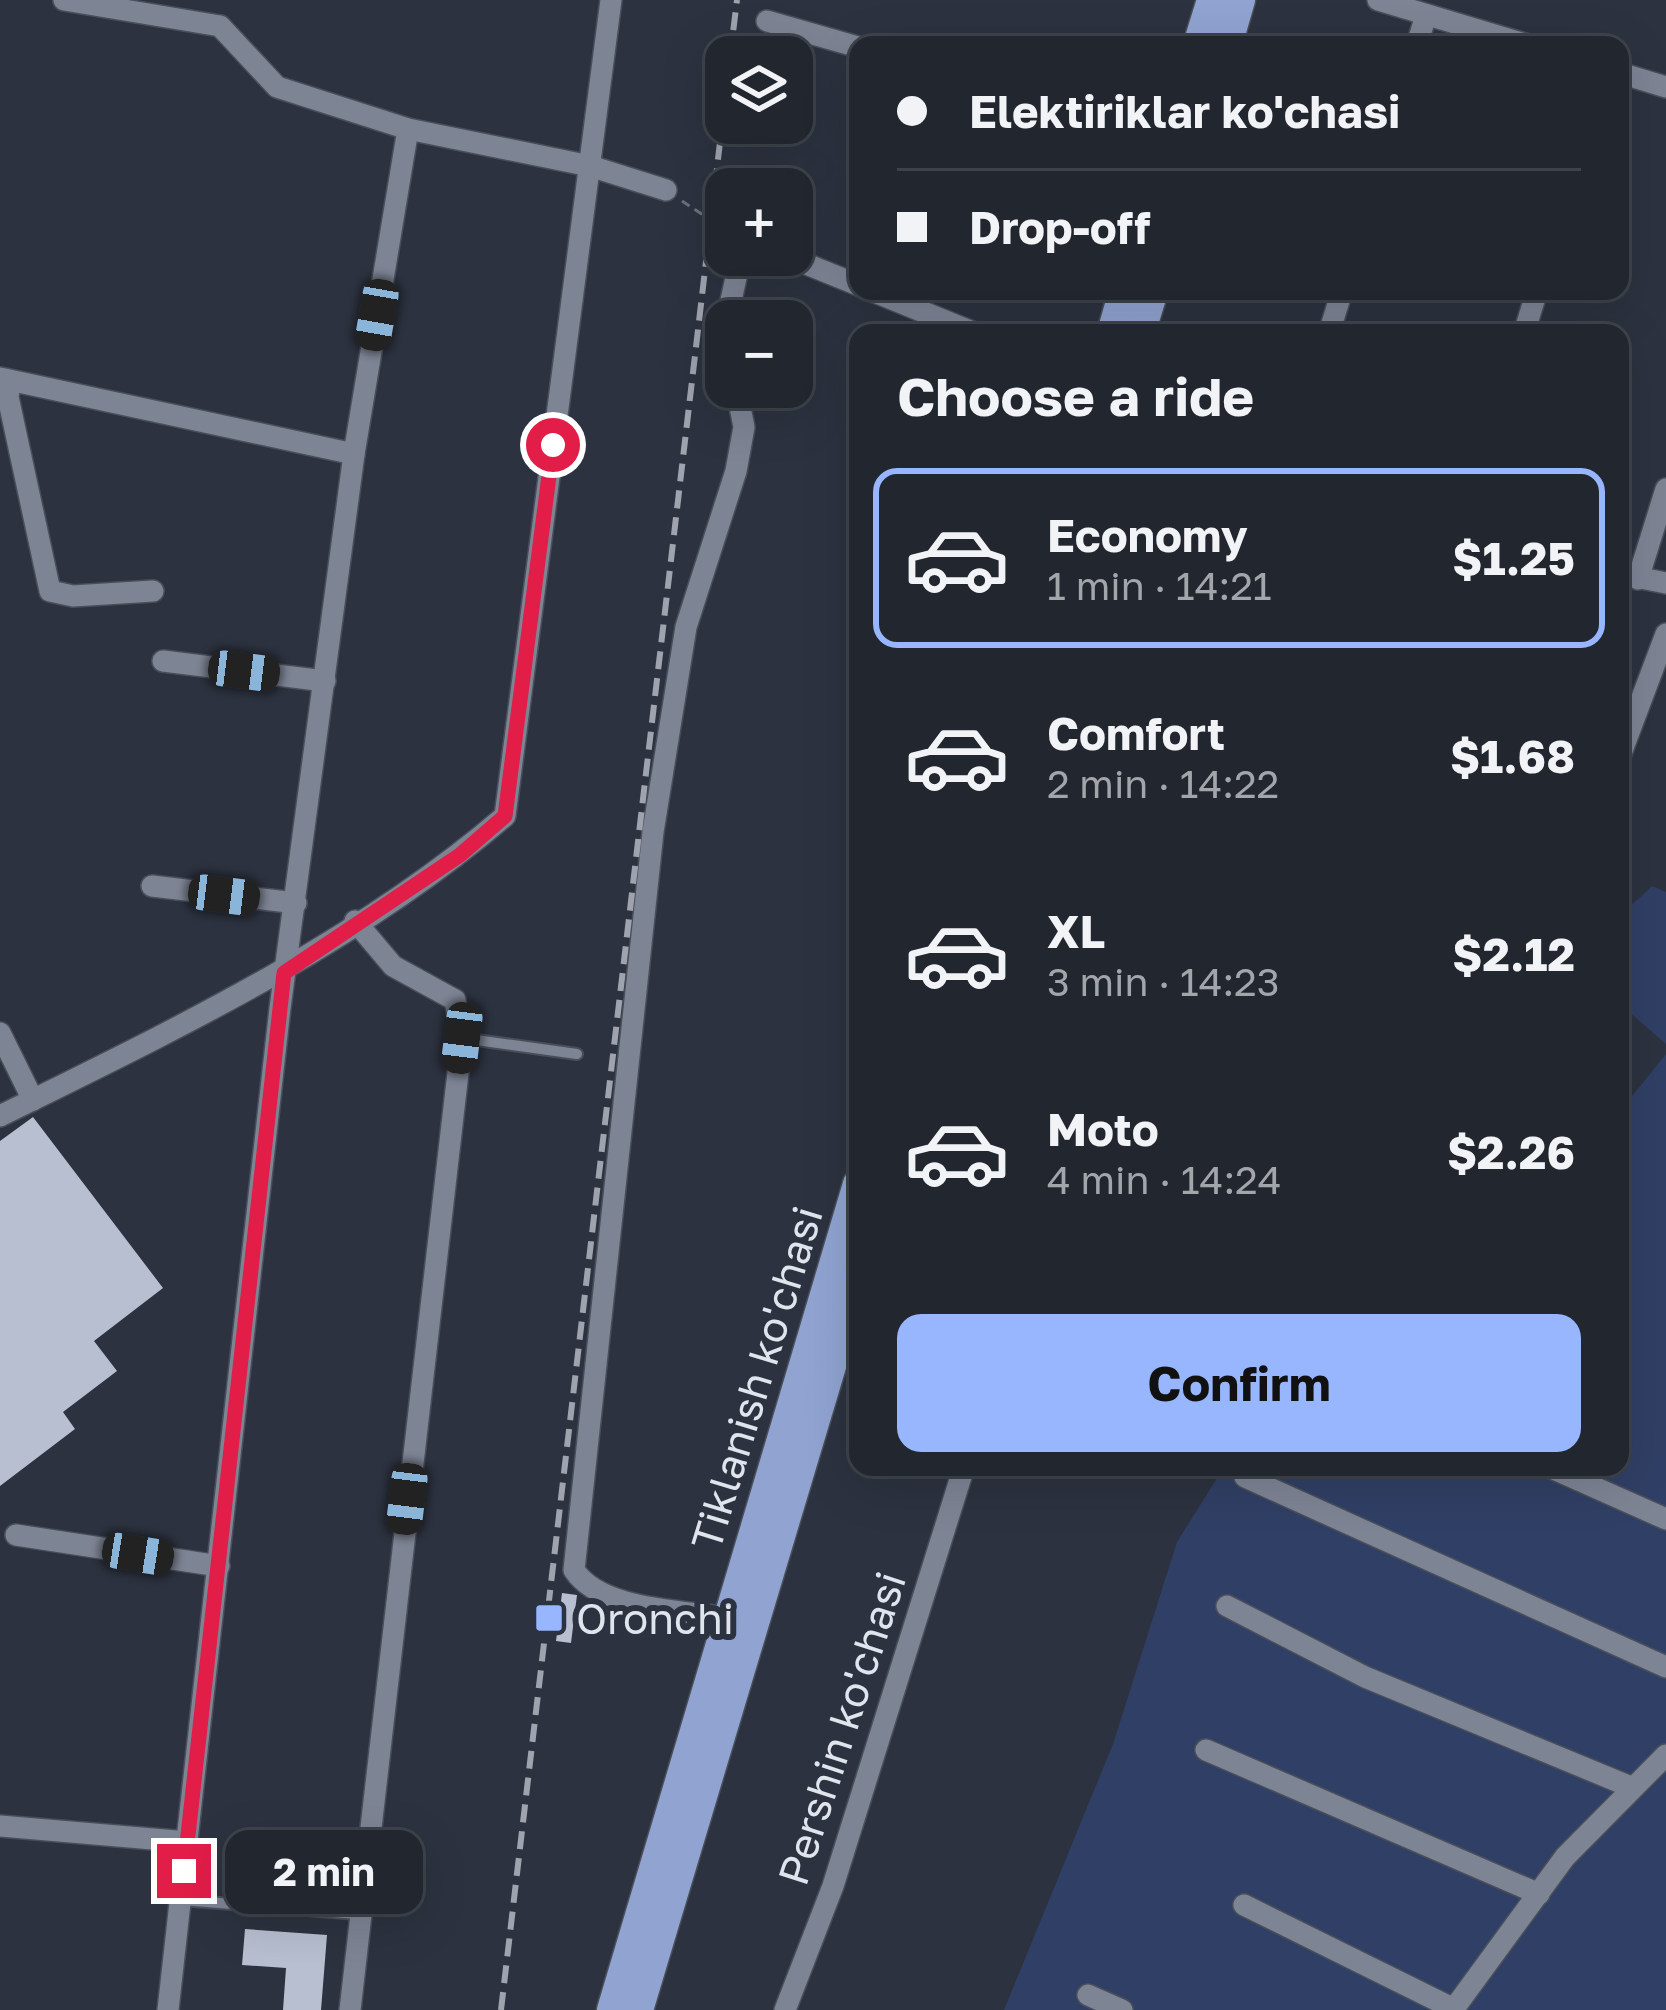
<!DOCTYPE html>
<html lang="en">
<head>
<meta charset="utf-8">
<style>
  body { margin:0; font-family:"Golos Text",sans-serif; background:#292e37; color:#f1f3f6; height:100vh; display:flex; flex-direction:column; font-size:45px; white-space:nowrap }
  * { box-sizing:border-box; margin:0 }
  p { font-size:39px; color:#a2a5aa }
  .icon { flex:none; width:66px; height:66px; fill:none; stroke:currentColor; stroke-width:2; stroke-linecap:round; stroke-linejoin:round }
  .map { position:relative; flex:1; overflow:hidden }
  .side { position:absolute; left:849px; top:324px; width:780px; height:1152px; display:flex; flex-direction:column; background:#21262f; border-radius:24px; box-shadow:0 12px 48px #0002,0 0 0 3px #3e434b }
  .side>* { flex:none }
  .top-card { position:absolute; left:849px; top:36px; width:780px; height:264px; border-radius:24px; box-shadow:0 12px 48px #0002,0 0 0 3px #3e434b; display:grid; align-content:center; height:264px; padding:0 48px; background:#21262f }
  .controls { position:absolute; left:705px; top:36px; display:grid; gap:24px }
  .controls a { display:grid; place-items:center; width:108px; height:108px; border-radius:24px; background:#21262f; box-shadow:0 12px 48px #0002,0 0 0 3px #3e434b; font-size:60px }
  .end { position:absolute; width:54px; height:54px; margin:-27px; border:15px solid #e11d48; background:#fff; box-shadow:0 0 0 6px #fff }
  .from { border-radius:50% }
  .bubble { position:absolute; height:84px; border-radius:24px; background:#21262f; box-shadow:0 12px 48px #0002,0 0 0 3px #3e434b; font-size:39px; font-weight:700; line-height:84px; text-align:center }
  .car { position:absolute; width:36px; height:72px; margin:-36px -18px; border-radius:15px; box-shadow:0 0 9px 3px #0007; background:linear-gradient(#222 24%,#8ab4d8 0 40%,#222 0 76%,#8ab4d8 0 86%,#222 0) }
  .top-card b { display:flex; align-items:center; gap:42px; height:114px; font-size:45px }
  .top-card b+b { border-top:3px solid #3e434b }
  .top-card i { width:30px; height:30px; background:#f1f3f6 }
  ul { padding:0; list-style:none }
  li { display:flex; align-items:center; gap:36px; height:180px; margin:0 24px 18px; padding:0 24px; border:6px solid transparent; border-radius:24px }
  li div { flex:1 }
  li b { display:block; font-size:45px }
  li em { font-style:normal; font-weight:700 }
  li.active { border-color:#97b6fd }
  li>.icon { width:108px; height:108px; stroke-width:1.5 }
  h2 { padding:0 48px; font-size:54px; line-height:144px }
  .button { display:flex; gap:24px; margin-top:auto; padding:24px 48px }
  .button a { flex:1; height:138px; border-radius:24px; background:#97b6fd; color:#111; font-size:48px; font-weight:700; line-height:138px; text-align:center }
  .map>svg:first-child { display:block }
</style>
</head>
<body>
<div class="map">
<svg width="1666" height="2010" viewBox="0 0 1666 2010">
  <rect width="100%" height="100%" fill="#2c323f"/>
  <g fill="#303f65">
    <path d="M1652,886L1666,892V1044L1620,1004V916Z"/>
    <path d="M1666,1054V2010H1004L1113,1744L1177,1542L1224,1467H1620V1111Z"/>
  </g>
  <g fill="#b7bfd0">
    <path d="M33,1117L163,1288L94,1341L117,1371L63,1412L75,1429L0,1486V1141Z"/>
    <path d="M562,1593L577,1595L571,1643L556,1641Z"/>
    <path d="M245,1929L327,1935L321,2010H283L286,1968L242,1965Z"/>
  </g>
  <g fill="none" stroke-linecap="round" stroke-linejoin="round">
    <g stroke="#494f5a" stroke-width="14">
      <g id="lane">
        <path d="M462,1038L577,1054"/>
        <path d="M182,1900L357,1914"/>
      </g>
    </g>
    <g stroke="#494f5a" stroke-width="24">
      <g id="street">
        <path d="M64,0L220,26"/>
        <path d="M1378,0L1528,45"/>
        <path d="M767,21L858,47"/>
        <path d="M220,26L277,87L408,129L590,166L666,190"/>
        <path d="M1417,45L1426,15"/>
        <path d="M1620,73L1666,87"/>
        <path d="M784,255L858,285"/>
        <path d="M872,291L975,333"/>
        <path d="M726,323L741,255"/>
        <path d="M1329,333L1342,291"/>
        <path d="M1524,333L1537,291"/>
        <path d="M0,378L354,454"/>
        <path d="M10,383L8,397L50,591L73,596L153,591"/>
        <path d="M1620,574L1666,583"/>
        <path d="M1638,579L1666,489"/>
        <path d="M163,661L325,681"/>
        <path d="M1620,756L1666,634"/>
        <path d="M152,886L296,903"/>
        <path d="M0,1033L33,1100"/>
        <path d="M0,1116C174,1030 357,943 505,816L611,0"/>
        <path d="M1549,1467L1666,1519"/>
        <path d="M1245,1477L1666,1667"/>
        <path d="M16,1535L219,1566"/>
        <path d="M1227,1606L1365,1677L1631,1787"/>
        <path d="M729,1618C683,1610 601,1611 574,1570L653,832L686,627L736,471L744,427L736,387"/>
        <path d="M1206,1750L1539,1894"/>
        <path d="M0,1826L188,1842"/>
        <path d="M1244,1905L1454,2009"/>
        <path d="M1088,1995L1122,2010"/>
        <path d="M168,2010L280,1008L354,454L408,129"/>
        <path d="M350,2010L462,1038L455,1000L393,966L355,921"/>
        <path d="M785,2010L833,1886L964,1467"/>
        <path d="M1453,2010L1565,1857L1666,1755"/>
      </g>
    </g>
    <g stroke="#494f5a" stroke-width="33">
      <g id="primary">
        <path d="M1198,45L1212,0"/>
        <path d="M1227,45L1240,0"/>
        <path d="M1112,333L1124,291"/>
        <path d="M1140,333L1153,291"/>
        <path d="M612,2010L858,1184"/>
        <path d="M638,2010L858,1276"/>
      </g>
    </g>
    <path stroke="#6a707b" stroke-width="3" stroke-dasharray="9 6" stroke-linecap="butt" d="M682,201L726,230"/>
    <use href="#lane" stroke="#7d8494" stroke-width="10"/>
    <use href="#street" stroke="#7d8494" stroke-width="21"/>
    <use href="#primary" stroke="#90a3d1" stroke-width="30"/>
    <g stroke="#9fa3ae" stroke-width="6" stroke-dasharray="18 9" stroke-linecap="butt">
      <path d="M730,57L737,0"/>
      <path d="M501,2010L726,91"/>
    </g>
  </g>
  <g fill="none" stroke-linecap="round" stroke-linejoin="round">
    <path stroke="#e11d48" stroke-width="15" d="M184,1871L284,973L460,855L505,816L553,445"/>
  </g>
  <rect fill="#97b6fd" stroke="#2c323f" stroke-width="4.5" x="534" y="1603" width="30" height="30" rx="6"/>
  <g text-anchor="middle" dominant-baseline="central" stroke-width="12" stroke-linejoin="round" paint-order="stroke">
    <g font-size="42" fill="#e0e4ed" stroke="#2c323f">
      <text transform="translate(756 1378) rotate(-73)">Tiklanish ko'chasi</text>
      <text transform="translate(841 1728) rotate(-72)">Pershin ko'chasi</text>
    </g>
    <g font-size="42" fill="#e0e4ed" stroke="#2c323f" text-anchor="start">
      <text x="576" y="1618">Oronchi</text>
    </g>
  </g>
</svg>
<div class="controls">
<a><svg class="icon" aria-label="layers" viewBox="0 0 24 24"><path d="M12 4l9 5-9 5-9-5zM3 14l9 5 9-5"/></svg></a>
<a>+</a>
<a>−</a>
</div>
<i class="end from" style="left:553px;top:445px"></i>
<i class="end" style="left:184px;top:1871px"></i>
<div class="bubble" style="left:225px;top:1830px;width:198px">2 min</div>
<i class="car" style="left:377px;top:315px;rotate:190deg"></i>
<i class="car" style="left:244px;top:671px;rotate:97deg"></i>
<i class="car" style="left:224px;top:895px;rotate:97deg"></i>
<i class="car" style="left:462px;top:1038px;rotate:187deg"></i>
<i class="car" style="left:407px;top:1499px;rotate:187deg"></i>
<i class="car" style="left:138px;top:1554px;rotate:99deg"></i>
<div class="top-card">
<b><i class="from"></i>Elektiriklar ko'chasi</b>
<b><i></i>Drop-off</b>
</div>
<section class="side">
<h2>Choose a ride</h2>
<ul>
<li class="active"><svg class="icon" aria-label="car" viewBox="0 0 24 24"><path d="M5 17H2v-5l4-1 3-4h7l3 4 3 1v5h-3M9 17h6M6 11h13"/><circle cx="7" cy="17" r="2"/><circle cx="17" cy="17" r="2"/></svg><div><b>Economy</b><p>1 min · 14:21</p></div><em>$1.25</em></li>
<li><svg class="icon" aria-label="car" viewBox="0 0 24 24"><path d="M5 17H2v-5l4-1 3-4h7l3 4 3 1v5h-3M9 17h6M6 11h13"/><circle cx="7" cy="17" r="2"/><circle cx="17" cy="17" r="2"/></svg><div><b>Comfort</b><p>2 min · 14:22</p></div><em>$1.68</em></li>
<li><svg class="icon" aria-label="car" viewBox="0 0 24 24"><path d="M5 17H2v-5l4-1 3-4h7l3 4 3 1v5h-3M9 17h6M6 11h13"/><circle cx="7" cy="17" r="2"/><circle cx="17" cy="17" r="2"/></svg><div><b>XL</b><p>3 min · 14:23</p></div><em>$2.12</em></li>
<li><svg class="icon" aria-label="car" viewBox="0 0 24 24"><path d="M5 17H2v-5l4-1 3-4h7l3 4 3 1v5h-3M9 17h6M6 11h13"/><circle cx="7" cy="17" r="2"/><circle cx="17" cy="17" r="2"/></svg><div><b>Moto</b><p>4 min · 14:24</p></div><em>$2.26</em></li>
</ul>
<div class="button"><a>Confirm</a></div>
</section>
</div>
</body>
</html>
